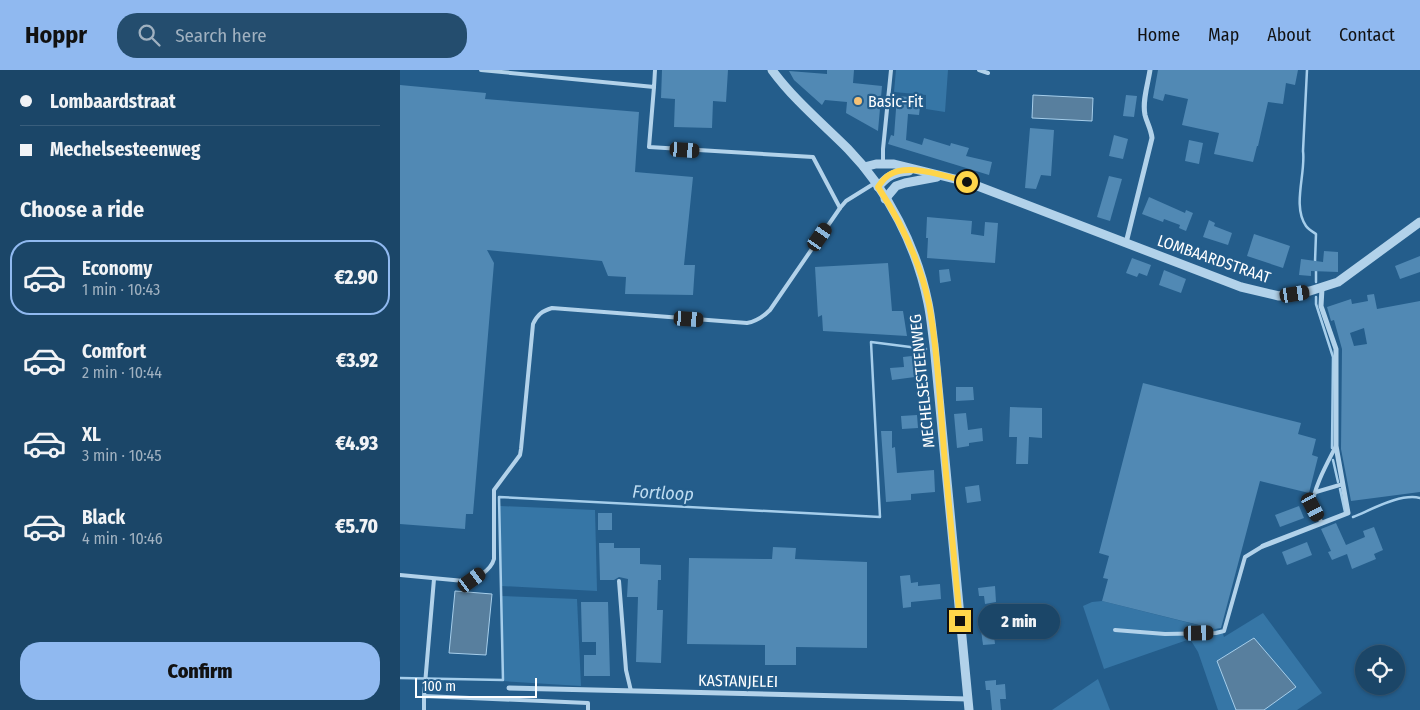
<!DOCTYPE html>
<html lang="en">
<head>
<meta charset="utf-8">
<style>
  body { margin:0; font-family:"Fira Sans Condensed",sans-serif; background:#244d6e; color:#f1f3f6; height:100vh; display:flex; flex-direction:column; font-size:19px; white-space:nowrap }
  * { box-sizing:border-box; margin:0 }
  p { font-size:16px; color:#a0b1c0 }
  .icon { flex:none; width:28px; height:28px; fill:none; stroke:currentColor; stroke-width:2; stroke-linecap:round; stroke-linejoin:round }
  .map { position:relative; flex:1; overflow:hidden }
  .details { display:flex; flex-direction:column; background:#1b4668; width:400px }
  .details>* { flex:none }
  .banner { display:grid; align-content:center; height:110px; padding:0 20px; background:#1b4668 }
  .fabs { position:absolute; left:955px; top:575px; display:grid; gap:10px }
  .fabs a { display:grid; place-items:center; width:50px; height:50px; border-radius:50%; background:#1b4668; box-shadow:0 1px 4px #0004,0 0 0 1px #395e7c; font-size:25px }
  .scale { position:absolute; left:15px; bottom:12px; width:122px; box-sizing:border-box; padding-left:5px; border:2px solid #fff; border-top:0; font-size:14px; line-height:18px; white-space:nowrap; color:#fff; -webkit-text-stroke:4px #245d8b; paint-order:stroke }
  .end { position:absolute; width:22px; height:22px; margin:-11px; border:6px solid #ffd54a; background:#111; box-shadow:0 0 0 2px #111 }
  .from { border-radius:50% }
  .bubble { position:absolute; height:35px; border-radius:18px; background:#1b4668; box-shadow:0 1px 4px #0004,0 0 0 1px #395e7c; font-size:16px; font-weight:800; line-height:35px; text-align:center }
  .car { position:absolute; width:15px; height:30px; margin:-15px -8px; border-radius:6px; box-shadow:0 0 4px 1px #0007; background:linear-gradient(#222 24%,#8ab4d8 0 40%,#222 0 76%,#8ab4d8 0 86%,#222 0) }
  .banner b { display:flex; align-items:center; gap:18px; height:48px; font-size:19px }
  .banner b+b { border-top:1px solid #395e7c }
  .banner i { width:12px; height:12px; background:#f1f3f6 }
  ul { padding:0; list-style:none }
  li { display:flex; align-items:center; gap:15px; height:75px; margin:0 10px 8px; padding:0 10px; border:2px solid transparent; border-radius:20px }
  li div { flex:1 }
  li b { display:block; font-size:19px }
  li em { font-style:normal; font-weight:800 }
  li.selected { border-color:#90b9f0 }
  li>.icon { width:45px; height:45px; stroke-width:1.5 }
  h2 { padding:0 20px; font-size:22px; line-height:60px }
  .button { display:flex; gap:10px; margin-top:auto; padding:10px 20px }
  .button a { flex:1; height:58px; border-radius:20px; background:#90b9f0; color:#111; font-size:20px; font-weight:800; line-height:58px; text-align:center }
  header { display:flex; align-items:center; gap:30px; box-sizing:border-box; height:70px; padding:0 25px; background:#90b9f0; color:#111 }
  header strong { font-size:24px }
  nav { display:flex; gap:28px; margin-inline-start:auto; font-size:18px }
  .search { width:350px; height:45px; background:#244d6e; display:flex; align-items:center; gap:12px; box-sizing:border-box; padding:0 18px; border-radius:20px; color:#a0b1c0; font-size:19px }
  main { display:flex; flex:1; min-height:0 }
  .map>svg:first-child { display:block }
</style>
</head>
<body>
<header>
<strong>Hoppr</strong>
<div class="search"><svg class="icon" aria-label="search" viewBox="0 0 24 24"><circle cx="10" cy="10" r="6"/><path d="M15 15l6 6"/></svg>Search here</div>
<nav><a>Home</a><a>Map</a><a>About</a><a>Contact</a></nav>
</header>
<main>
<section class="details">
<div class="banner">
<b><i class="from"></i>Lombaardstraat</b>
<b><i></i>Mechelsesteenweg</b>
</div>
<h2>Choose a ride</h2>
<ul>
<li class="selected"><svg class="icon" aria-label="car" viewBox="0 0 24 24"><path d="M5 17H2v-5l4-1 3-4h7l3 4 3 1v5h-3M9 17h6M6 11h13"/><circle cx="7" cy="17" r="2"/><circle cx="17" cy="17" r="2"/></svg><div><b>Economy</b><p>1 min · 10:43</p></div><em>€2.90</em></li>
<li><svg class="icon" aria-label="car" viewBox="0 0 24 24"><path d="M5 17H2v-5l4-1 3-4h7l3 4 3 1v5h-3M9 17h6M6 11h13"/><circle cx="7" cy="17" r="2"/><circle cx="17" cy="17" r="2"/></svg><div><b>Comfort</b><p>2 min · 10:44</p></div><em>€3.92</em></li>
<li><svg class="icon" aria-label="car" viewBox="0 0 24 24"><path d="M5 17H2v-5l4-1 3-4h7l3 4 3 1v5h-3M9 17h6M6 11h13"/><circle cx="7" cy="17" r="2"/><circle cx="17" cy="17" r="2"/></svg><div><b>XL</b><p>3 min · 10:45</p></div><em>€4.93</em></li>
<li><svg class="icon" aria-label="car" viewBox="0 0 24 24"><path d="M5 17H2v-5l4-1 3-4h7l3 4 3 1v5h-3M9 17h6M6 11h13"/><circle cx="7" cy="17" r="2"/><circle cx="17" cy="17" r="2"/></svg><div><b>Black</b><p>4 min · 10:46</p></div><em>€5.70</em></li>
</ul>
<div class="button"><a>Confirm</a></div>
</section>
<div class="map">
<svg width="1020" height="640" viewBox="0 0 1020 640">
  <rect width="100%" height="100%" fill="#245d8b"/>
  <g fill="#3676a6">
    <path d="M496,0H548L545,42L526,39V25L494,22Z"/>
    <path d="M100,436L195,440L197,521L101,516Z"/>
    <path d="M101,526L177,529L181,616L102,611Z"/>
    <path d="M702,531L822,561L824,567L863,543L922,623L897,640H818L798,582L790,569L704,599L683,536L692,532Z"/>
    <path d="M698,609L710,640H652Z"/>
  </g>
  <g fill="#587f9e" stroke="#a6ceeb">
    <path d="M633,25L693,28L692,51L632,48Z"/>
    <path d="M55,521L92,524L86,585L49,583Z"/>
    <path d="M854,568L896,617L864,640H836L817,591Z"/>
  </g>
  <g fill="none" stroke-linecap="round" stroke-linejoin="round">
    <g stroke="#a6ceeb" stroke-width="2.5">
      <path d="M907,0L903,81C906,103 892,136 906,156C908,159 913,162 916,164L915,192"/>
      <path d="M916,198V212"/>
      <path d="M916,227V234L933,287L932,378"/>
      <path d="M933,390L938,412"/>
      <path d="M940,419L945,442"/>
      <path d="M953,447C971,440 1000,423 1020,428"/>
      <path d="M0,608L103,610L99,427L480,447L471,272L526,279"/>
    </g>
  </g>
  <g fill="#5189b4" fill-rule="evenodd">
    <path d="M262,0H328L326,32L313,31L312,58L274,57L275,29L261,28Z"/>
    <path d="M427,0H454L453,13L482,16L478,61L446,43L447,32L425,30L422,35L394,10L389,1L427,4Z"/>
    <path d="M758,0H898L895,15L886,13L883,34L868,32L858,76H857L853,92L814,84L819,63L782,55L788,29L765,24L763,31L753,28Z"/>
    <path d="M0,15L86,23L85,29L239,42L235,102L293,107L284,195H295L293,225L225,224L226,207L208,206L202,191L87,180L94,193L73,444H66L65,459L0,454Z"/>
    <path d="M726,25L737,26L734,47L723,46Z"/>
    <path d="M497,26L521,28L519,45L508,44L506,70L522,75L524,68L550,76L551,73L569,78L566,86L592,92L589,105L488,74L491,65L494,66Z"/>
    <path d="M630,58L654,60L651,106L641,105L636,119L625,118Z"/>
    <path d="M714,65L728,69L723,89L709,86Z"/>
    <path d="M789,70L803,73L799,94L785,91Z"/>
    <path d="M709,106L722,109L710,151L697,147Z"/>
    <path d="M749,127L785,143L786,140L793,143L786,161L779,158L780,155L764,149L763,152L742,144Z"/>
    <path d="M527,147L572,151L571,164L584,166L585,152L598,153L595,193L527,188L528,168H526Z"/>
    <path d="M809,150L815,153L814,156L832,163L828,175L803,167Z"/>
    <path d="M854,164L890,176L883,198L847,186Z"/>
    <path d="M924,181L938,182V202L911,201V206L899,205L901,189L923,192Z"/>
    <path d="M1020,186V202L1000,209L995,196Z"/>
    <path d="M732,188L751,195L747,206L739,203L737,207L726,203Z"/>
    <path d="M488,193L492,241H503L507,266L423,261L422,245L418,247L415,197Z"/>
    <path d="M549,199L551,211L540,213L539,200Z"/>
    <path d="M764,200L786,209L781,223L759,215Z"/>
    <path d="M974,224L977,239L1020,231V422L951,431L941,379L942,279L934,250L931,251L927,237L951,229L952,234L968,231L967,225ZM964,258L967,274L954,276L950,263Z"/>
    <path d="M512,286L515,307L492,310L490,298L504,297L503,287Z"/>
    <path d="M743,313L901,353L898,364L916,369L912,385L918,387L909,423L860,411L821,558L815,559L702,531L708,509L703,508L709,486L699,483Z"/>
    <path d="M556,317H573L574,330L556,331Z"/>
    <path d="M610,337L642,338V368L629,367L628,394H616L617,367H609Z"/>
    <path d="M566,343L568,360L582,358L583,371L569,373V376L557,378L554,344Z"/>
    <path d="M517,345L518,358L502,359L501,346Z"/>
    <path d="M481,361H492V378L495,377L497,403L534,400L535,422L511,424V430L486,432Z"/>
    <path d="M579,415L581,431L567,433L565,417Z"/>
    <path d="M899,436L904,448L880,457L875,445Z"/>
    <rect x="198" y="443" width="14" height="17"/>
    <path d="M936,453L946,475L965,467L963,461L974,457L983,480L974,484L976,489L952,499L947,484L932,490L928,482L931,481L921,459Z"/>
    <path d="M907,472L912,485L887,495L882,482Z"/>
    <path d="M199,473H214V478H240V494L261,495V510H258L257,540H263L261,593L236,592L238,527H227L228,509L219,507L214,510H200Z"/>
    <path d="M373,477L396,478L395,489L467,492V578L396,577V595H365V575L287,574L289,488L372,489Z"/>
    <path d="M510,505L511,513L518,512V516L540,514L541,529L511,532V537L503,538L500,506Z"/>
    <path d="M595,516L596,532L585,534L584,526H579L578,518Z"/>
    <path d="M181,532H208L210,606H184V585H196V572H182Z"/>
    <path d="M593,558L595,574L583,575L581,560Z"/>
    <path d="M596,610V615L605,614L606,629H600L601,640H592L590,620H586L585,611Z"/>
  </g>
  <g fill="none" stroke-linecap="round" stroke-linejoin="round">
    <g stroke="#b2d2ea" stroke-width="4">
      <path d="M81,0L254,17L255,0"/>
      <path d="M579,0L588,3"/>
      <path d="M254,17L249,77L413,87L440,138"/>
      <path d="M483,94V79L491,0"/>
      <path d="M916,422L943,414"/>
      <path d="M922,453C919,448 914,441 913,435C912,420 929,390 936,376"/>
      <path d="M0,505L64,511C76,510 91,500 94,489V420L120,385L121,379L133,254C137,245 142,241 152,238L347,253C357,251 363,247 370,240L440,138L446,131L475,113"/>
      <path d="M219,511L226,600L231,621"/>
      <path d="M715,560L765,564L816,563L824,561L845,487L863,476"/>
      <path d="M24,626L34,509"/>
      <path d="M24,640V626L188,633V640"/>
    </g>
    <g stroke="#b2d2ea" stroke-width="5">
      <path d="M726,173L752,68C751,59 747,53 745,45C742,31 748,14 750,0"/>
      <path d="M863,476L948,443L936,376V279L921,236L922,218"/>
      <path d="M109,618L568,629"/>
    </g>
    <g stroke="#b2d2ea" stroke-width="9">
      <path d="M372,0C394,30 422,53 448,79C488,120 517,178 528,233C531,247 532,261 534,275L569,640"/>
      <path d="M464,97L476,94H494L567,112L841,217L879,226L910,221L938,212L1020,152"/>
      <path d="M478,117C487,106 495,102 509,101"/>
      <path d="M485,129L496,116L505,113L537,107"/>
    </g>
  </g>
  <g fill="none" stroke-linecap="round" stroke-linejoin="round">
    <path stroke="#ffd54a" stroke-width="6" d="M560,551C555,495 549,438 544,381C540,333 538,283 529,234C520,192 501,152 478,117C481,113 484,108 489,105C508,93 546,106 567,112"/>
  </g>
  <circle fill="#f5c176" stroke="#245d8b" stroke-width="2" cx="458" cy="31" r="5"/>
  <g text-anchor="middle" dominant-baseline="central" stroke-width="4.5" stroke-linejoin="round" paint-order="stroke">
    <g font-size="16" fill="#fff" stroke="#245d8b" text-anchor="start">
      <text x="468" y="31">Basic-Fit</text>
    </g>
    <g font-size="16" fill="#fff" stroke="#245d8b">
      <text transform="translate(814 189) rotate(19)">LOMBAARDSTRAAT</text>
      <text transform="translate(522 311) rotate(-96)">MECHELSESTEENWEG</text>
      <text transform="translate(338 611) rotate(1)">KASTANJELEI</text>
    </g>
    <g font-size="18" font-style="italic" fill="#bedcf1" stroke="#245d8b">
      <text transform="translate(263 423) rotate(3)">Fortloop</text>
    </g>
  </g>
</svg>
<div class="fabs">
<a><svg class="icon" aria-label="locate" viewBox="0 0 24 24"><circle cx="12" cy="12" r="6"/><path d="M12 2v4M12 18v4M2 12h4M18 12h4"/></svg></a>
</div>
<div class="scale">100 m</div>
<i class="end from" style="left:567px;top:112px"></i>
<i class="end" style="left:560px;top:551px"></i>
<div class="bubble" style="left:578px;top:534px;width:82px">2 min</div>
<i class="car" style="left:285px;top:80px;rotate:94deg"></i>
<i class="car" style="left:420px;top:167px;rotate:35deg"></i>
<i class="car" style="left:895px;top:224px;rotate:81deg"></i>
<i class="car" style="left:289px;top:249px;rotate:94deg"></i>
<i class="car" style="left:913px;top:437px;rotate:152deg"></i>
<i class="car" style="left:72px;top:510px;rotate:54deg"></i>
<i class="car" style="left:799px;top:563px;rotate:89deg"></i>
</div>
</main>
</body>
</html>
